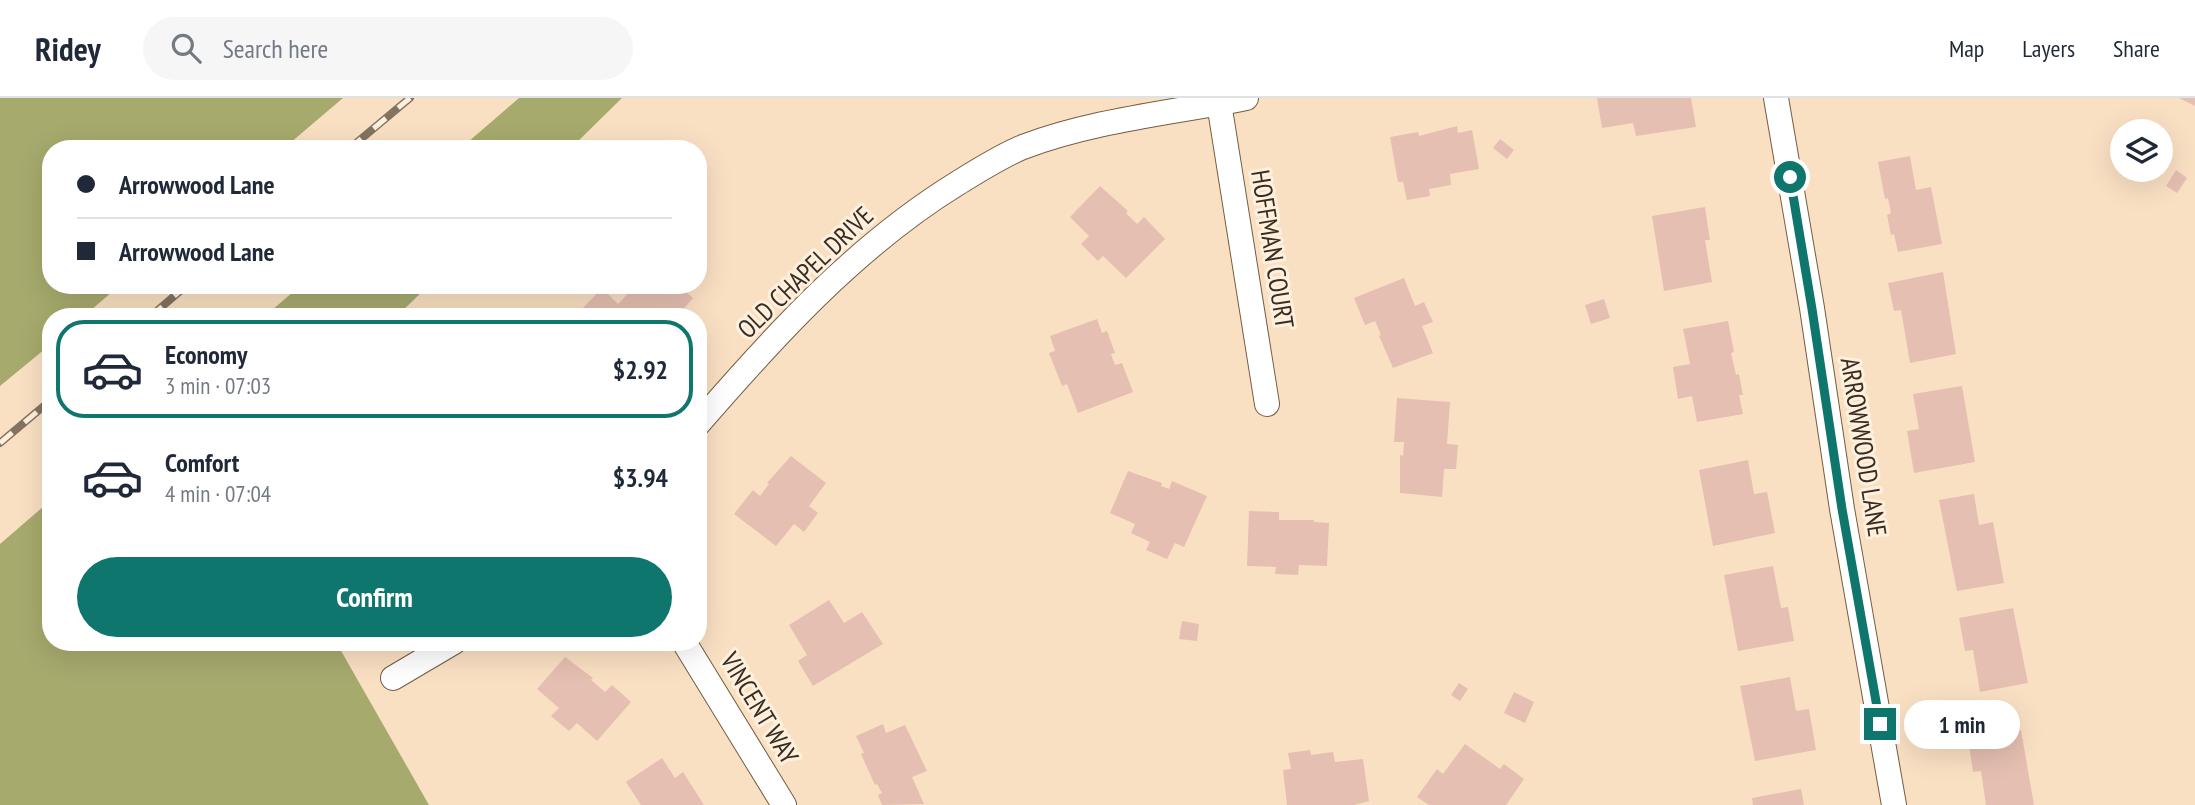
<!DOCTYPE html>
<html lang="en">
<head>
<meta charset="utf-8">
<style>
  body { margin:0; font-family:"PT Sans Narrow",sans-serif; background:#f6f6f7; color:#1f2937; height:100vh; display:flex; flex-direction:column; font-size:26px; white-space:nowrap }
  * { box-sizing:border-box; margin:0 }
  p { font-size:23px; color:#747a83 }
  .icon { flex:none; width:38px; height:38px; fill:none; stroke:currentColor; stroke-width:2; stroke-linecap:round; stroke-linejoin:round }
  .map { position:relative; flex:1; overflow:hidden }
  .panel { position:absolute; left:42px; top:210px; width:665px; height:343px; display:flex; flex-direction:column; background:#fff; border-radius:28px; box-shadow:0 7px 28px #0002 }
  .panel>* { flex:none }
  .top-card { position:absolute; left:42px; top:42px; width:665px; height:154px; border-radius:28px; box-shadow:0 7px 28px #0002; display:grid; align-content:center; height:154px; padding:0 35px; background:#fff }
  .tools { position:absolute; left:2110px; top:21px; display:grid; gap:14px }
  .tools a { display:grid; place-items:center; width:63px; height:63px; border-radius:50%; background:#fff; box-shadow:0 7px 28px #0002; font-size:35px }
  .end { position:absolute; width:32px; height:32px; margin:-16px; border:9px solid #0f766e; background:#fff; box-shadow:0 0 0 4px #fff }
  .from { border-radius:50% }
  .bubble { position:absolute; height:49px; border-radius:24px; background:#fff; box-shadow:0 7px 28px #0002; font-size:23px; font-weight:700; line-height:49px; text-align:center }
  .top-card b { display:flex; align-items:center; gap:24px; height:66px; font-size:26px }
  .top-card b+b { border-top:2px solid #e0e1e3 }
  .top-card i { width:18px; height:18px; background:#1f2937 }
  ul { padding:12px 0 0; list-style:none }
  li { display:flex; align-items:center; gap:21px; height:98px; margin:0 14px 10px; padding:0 21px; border:4px solid transparent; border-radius:28px }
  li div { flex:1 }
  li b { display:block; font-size:26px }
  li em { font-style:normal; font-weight:700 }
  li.current { border-color:#0f766e }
  li>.icon { width:63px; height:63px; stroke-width:1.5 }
  .primary-button { display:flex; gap:14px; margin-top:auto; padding:14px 35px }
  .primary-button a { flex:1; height:80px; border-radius:42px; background:#0f766e; color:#fff; font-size:28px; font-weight:700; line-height:80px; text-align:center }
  header { display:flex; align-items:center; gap:42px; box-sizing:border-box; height:98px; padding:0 35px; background:#fff; border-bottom:2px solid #e0e1e3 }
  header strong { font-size:33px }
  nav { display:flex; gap:38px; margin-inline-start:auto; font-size:24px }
  .search { width:490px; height:63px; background:#f6f6f7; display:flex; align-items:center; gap:18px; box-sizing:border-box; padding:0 24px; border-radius:38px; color:#747a83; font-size:26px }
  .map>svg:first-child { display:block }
</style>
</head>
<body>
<header>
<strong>Ridey</strong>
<div class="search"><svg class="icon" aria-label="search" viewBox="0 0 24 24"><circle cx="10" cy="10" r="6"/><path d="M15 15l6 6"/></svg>Search here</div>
<nav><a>Map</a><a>Layers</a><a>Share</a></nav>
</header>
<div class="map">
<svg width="2195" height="707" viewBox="0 0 2195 707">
  <rect width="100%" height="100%" fill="#fae0c3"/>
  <g fill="#a7aa6d">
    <path d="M0,0H343L283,51H51V187H120L83,219H51V246L0,288Z"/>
    <path d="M519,0H622L570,51H460Z"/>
    <path d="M301,187H429L396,219H264Z"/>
    <path d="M51,402V544H336L429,707H0V446Z"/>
  </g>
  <g fill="#e5bfb1">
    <path d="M1597,0H1691L1696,29L1636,38L1633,25L1602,30Z"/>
    <path d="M2179,0H2195V8Z"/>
    <path d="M1457,28L1458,35L1472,32L1479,71L1450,76L1451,87L1429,91L1430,98L1407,102L1403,84H1398L1390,39L1418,34L1419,38Z"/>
    <path d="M1500,41L1514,52L1507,61L1493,50Z"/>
    <path d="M1910,58L1916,92L1931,89L1942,146L1898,154L1894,136L1891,137L1887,117L1891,115L1888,100L1885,101L1878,64Z"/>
    <path d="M2176,72L2187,80L2177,95L2166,88Z"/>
    <path d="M1100,88L1128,113L1126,115L1137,126L1144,119L1165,141L1126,180L1103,158L1098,163L1081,146L1089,138L1070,119Z"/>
    <path d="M1705,109L1710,142H1705L1712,184L1664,193L1652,118Z"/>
    <path d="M1943,174L1956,256L1910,265L1901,212L1894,213L1888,185Z"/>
    <path d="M1404,180L1415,208L1424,204L1433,224L1422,228L1433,255L1393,270L1379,238L1381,237L1375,223L1365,227L1354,200Z"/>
    <path d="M636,187H678L693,200L677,219H589L582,211L602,190L618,206Z"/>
    <path d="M1604,201L1610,220L1591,226L1585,207Z"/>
    <path d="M1097,221L1102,235L1107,233L1115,255L1111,256L1115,267L1122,265L1133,294L1078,315L1067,286L1062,288L1049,255L1055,253L1050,238Z"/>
    <path d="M1728,223L1734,254L1731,255L1736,277L1739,276L1743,297H1739L1743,316L1697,324L1692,298L1678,301L1673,269L1690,266L1683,231Z"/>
    <path d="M1962,288L1975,364L1914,375L1907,333L1919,331L1913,296Z"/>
    <path d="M1397,300L1450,304L1447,346L1458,347L1456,371H1444L1442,399L1400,395V357L1403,358L1404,344H1394Z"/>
    <path d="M791,358L826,385L809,408L818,415L804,434L794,426L776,448L734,416L753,392L760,398L769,386L767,385Z"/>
    <path d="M1748,362L1754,396L1767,394L1775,435L1713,448L1699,372Z"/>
    <path d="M1128,373L1162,385L1161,388L1169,391L1172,383L1207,398L1184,449L1175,445L1167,461L1146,452L1150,444L1131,435L1135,426L1110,415Z"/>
    <path d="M1974,396L1979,427L1993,424L2004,485L1957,493L1939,402Z"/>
    <path d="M1249,413L1279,414V422H1314V424L1329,425L1327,468L1299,467L1298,477L1275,476L1276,469L1247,468Z"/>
    <path d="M1773,468L1781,510L1788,509L1794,543L1738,553L1724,477Z"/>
    <path d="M829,502L844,525L862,514L883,546L813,588L798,563L807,557L789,527Z"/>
    <path d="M2013,510L2028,585L1980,594L1973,552L1965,553L1959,520Z"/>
    <path d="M1182,523L1199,526L1197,543L1179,541Z"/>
    <path d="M565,559L593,580L591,582L605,594L612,587L631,604L597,643L577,625L569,633L551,618L559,610L537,591Z"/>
    <path d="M1790,579L1796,613L1809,611L1816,652L1755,663L1740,588Z"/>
    <path d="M1459,585L1468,591L1460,603L1451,597Z"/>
    <path d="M1514,594L1534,604L1525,625L1504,615Z"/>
    <path d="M883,626L886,635L905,627L927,673L912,679L924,706L882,707L878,697L882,695L877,686L875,687L861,656L864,655L856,638Z"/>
    <path d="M2021,632L2034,707H1986L1981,673L1973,674L1968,640Z"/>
    <path d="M1465,646L1500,671L1504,666L1524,681L1506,707H1429L1417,699L1437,671L1443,676Z"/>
    <path d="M1310,652L1311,657L1333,654L1335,664L1363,661L1369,703L1354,707H1287L1283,672L1291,671L1288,655Z"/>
    <path d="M662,660L675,680L683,674L704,707H641L626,684Z"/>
    <path d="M1801,691L1804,707H1753L1752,700Z"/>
  </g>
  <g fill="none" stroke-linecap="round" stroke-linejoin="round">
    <g stroke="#735d43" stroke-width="26">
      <g id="street">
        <path d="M1776,0L1812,210L1842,411L1894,707"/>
        <path d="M1219,5L1267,306"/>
        <path d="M698,326C775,237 857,147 958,85C979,72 1001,58 1023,49C1094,22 1172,15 1246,0"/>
        <path d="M684,544L784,707"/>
        <path d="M393,580L454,544"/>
      </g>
    </g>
    <use href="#street" stroke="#fff" stroke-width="24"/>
    <g stroke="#847361" stroke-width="8">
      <g id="rail">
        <path d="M349,51L410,0"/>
        <path d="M150,219L187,187"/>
        <path d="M0,345L51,302"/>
      </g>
    </g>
    <use href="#rail" stroke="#fff0de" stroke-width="5" stroke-dasharray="16" stroke-linecap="butt"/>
  </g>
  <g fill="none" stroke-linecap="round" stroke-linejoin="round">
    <path stroke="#0f766e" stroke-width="9" d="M1790,79L1812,211L1842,411L1880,626"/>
  </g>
  <g text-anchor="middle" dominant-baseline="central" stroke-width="6" stroke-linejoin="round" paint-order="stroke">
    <g font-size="26" fill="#372d22" stroke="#fff0de">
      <text transform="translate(1273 151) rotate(81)">HOFFMAN COURT</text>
      <text transform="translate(805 174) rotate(-44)">OLD CHAPEL DRIVE</text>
      <text transform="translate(1864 349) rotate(81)">ARROWWOOD LANE</text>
      <text transform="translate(760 610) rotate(59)">VINCENT WAY</text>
    </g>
  </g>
</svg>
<div class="tools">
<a><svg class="icon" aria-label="layers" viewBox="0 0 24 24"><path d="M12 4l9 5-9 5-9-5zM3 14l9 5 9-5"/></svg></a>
</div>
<i class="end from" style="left:1790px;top:79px"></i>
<i class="end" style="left:1880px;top:626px"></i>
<div class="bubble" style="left:1904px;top:602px;width:116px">1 min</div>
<div class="top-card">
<b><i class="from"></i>Arrowwood Lane</b>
<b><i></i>Arrowwood Lane</b>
</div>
<section class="panel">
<ul>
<li class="current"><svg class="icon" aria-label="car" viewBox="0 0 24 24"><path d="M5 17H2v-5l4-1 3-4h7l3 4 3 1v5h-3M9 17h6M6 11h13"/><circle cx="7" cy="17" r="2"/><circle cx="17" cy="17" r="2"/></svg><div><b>Economy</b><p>3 min · 07:03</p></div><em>$2.92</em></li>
<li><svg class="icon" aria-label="car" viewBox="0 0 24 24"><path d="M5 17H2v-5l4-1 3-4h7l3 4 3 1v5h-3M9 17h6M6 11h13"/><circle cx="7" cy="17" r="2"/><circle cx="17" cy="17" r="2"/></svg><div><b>Comfort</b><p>4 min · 07:04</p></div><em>$3.94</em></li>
</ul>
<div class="primary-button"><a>Confirm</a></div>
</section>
</div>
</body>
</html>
